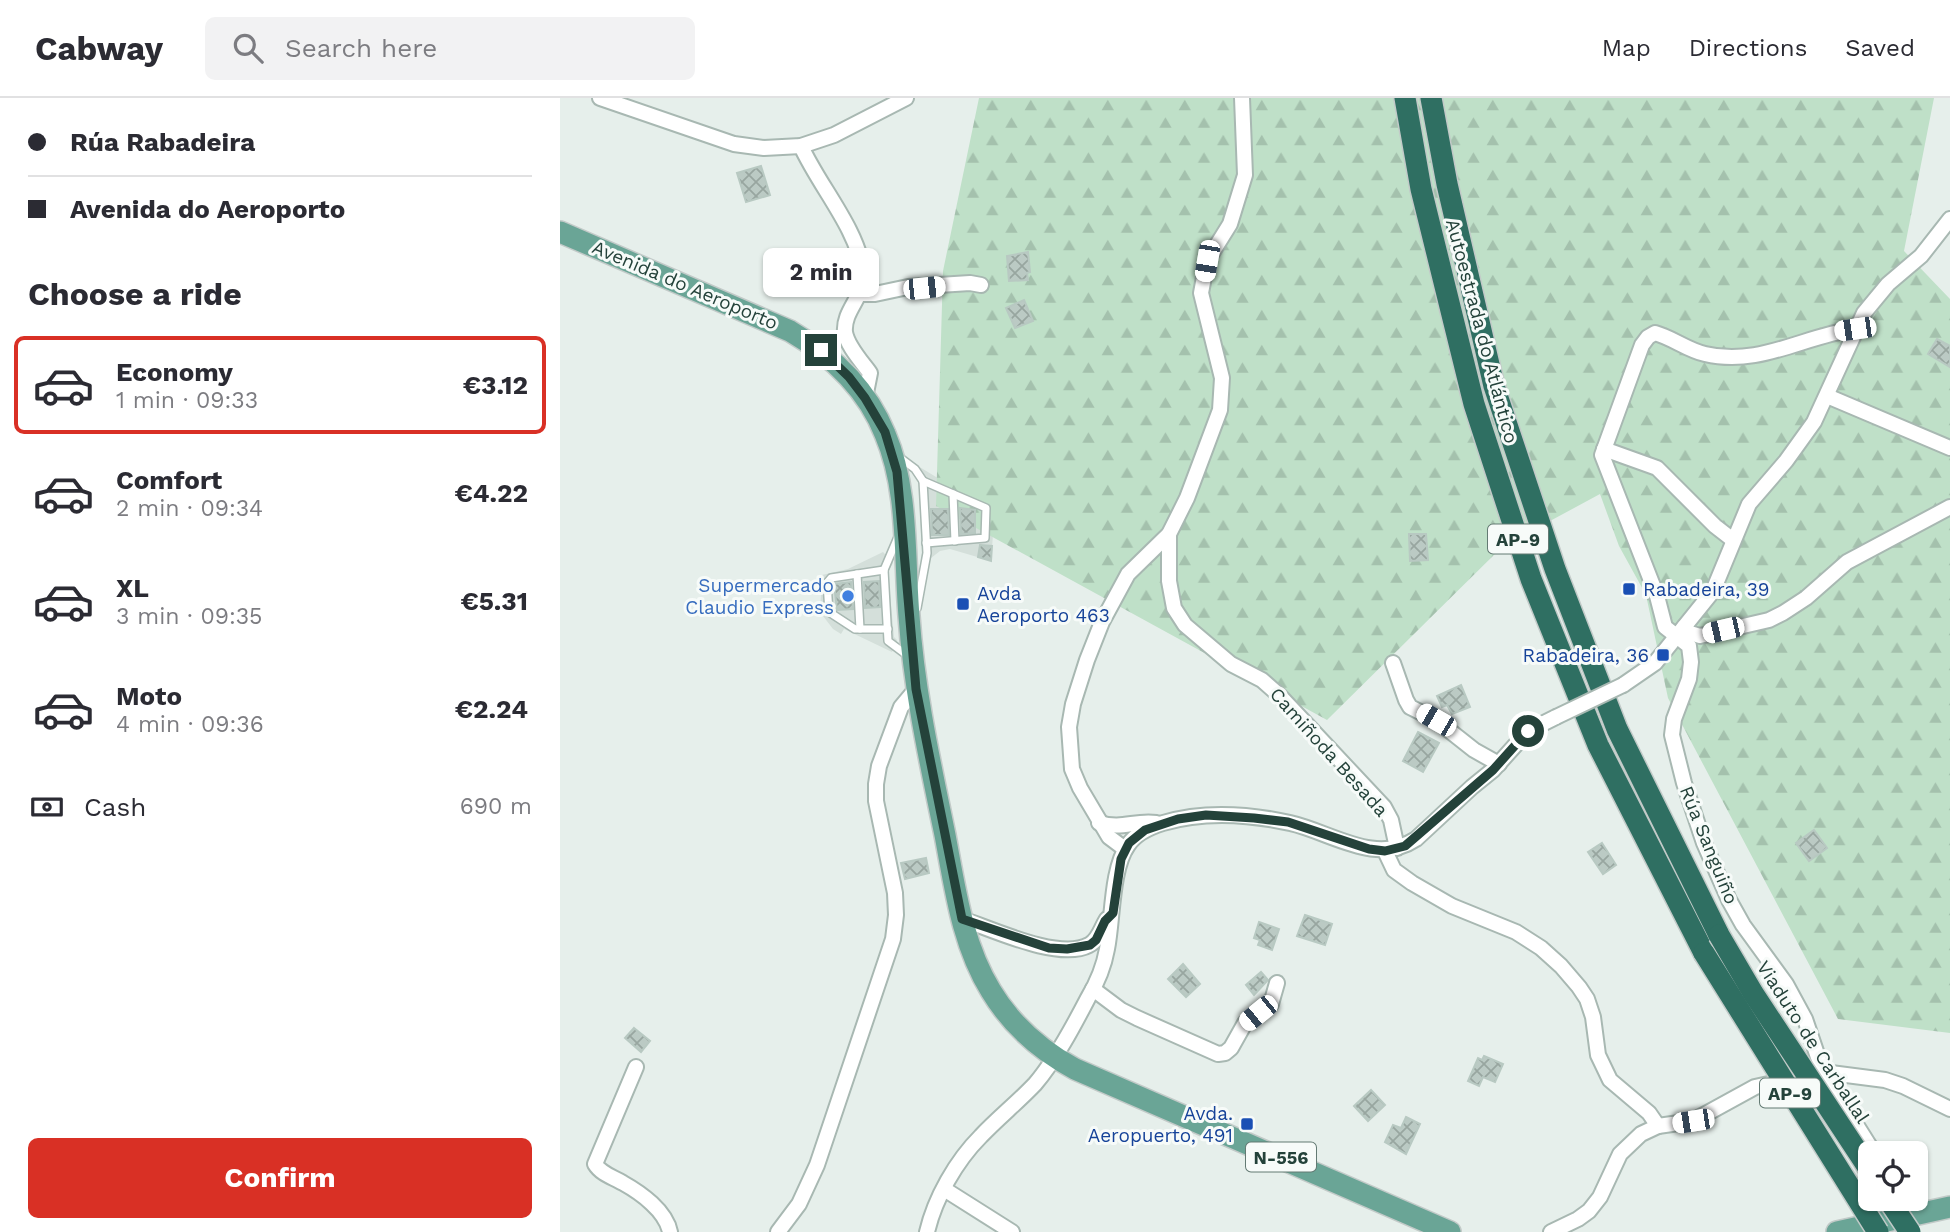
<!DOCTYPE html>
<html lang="en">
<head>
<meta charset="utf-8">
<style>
  body { margin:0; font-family:"Work Sans",sans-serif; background:#f2f2f3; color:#2b2b33; height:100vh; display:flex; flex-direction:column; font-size:26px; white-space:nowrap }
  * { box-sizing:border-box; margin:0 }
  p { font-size:23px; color:#7c7c81 }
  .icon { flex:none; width:38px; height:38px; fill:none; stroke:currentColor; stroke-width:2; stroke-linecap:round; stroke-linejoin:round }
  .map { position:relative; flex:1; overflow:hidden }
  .details { display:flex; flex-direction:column; background:#fff; width:560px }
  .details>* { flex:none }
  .banner { display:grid; align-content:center; height:154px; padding:0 28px; background:#fff }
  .controls { position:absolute; left:1298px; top:1043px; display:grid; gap:14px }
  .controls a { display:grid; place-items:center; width:70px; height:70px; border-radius:10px; background:#fff; box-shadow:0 2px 5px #0004; font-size:35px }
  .end { position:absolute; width:32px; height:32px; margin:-16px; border:9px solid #24423a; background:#fff; box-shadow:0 0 0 4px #fff }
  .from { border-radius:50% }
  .bubble { position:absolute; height:49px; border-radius:10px; background:#fff; box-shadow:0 2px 5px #0004; font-size:23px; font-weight:700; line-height:49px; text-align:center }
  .car { position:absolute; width:21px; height:42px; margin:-21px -10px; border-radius:9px; box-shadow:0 0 5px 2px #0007; background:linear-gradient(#fff 24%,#345 0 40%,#fff 0 76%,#345 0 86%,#fff 0) }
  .banner b { display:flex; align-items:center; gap:24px; height:66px; font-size:26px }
  .banner b+b { border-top:2px solid #e1e1e2 }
  .banner i { width:18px; height:18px; background:#2b2b33 }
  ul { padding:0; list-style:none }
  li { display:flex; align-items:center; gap:21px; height:98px; margin:0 14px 10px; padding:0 14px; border:4px solid transparent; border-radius:10px }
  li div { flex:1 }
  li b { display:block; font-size:26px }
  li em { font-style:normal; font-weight:700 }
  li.current { border-color:#d93025 }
  li>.icon { width:63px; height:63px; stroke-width:1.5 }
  h2 { padding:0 28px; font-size:32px; line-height:84px }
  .pay { display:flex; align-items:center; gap:18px; height:77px; padding:0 28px; font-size:26px }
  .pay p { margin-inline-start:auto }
  .button { display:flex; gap:14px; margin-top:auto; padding:14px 28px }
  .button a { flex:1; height:80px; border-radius:10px; background:#d93025; color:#fff; font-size:28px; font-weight:700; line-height:80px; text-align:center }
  header { display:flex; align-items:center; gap:42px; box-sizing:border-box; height:98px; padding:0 35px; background:#fff; border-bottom:2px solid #e1e1e2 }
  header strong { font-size:33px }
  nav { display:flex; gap:38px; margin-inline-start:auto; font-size:24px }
  .search { width:490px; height:63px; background:#f2f2f3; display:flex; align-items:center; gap:18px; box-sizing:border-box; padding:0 24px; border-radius:10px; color:#7c7c81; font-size:26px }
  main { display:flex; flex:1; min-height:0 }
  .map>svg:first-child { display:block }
</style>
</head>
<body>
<header>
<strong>Cabway</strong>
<div class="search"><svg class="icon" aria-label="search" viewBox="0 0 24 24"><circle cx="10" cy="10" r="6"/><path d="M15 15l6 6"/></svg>Search here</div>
<nav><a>Map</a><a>Directions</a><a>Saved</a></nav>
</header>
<main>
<section class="details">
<div class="banner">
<b><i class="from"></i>Rúa Rabadeira</b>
<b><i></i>Avenida do Aeroporto</b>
</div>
<h2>Choose a ride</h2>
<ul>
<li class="current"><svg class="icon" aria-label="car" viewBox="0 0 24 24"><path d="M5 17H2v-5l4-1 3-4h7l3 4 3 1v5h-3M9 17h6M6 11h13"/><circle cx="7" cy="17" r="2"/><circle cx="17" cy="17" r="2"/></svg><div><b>Economy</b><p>1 min · 09:33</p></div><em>€3.12</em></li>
<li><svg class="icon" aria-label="car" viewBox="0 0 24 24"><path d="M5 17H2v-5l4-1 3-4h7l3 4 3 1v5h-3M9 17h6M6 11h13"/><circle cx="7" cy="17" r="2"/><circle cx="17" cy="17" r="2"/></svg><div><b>Comfort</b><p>2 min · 09:34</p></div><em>€4.22</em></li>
<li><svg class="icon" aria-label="car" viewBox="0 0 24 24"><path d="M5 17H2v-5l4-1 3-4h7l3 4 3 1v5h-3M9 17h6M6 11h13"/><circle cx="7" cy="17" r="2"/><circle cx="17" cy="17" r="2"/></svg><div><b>XL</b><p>3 min · 09:35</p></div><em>€5.31</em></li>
<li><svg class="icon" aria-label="car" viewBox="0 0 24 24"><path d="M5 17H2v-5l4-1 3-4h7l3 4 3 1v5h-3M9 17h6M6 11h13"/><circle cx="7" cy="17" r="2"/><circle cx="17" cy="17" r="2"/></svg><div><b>Moto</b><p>4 min · 09:36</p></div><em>€2.24</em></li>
</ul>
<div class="pay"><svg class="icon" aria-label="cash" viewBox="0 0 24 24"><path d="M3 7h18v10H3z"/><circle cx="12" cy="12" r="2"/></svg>Cash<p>690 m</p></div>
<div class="button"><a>Confirm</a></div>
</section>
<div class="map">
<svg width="1390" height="1134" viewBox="0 0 1390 1134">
  <defs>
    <pattern id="forest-firs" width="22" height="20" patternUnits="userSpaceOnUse" patternTransform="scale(1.75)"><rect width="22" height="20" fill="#bfe0c8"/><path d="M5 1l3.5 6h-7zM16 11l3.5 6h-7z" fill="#a4c1ad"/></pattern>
    <pattern id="building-cross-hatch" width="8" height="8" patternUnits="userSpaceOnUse" patternTransform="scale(1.75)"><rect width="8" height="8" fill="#bbcac4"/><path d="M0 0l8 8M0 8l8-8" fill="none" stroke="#98a6a0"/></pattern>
  </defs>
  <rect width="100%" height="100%" fill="#e6efeb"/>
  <g fill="#d4dfda">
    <path d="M358,368L399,393L435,410L431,463L390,451L380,453L371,460L368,471L360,469L362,455L359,394L364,390L354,376Z"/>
    <path d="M323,454L333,465L328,474L334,539L337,542L332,554L284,531L281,536L273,531L260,514L262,477L288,471Z"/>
  </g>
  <path fill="url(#forest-firs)" d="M419,0H1374L1344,153L1390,201V935L1278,921L1108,600L1086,497L1059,448L1040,396L942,449L767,622L376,408L383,173Z"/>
  <g fill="url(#building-cross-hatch)" stroke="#b8c9c2" stroke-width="2">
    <path d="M201,68L210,97L186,104L177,75Z"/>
    <path d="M468,154L470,174L467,175L468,182L449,183L447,158Z"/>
    <path d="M464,202L473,223L455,230L446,210Z"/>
    <path d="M1377,241L1390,248V269L1368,256Z"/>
    <path d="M400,410L415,412V435L401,436Z"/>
    <path d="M371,411H388L389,437H372Z"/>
    <path d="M849,436H866L868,462L850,463Z"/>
    <path d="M420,447L432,448L431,463L418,459Z"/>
    <path d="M319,483L320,509L305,510L304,484Z"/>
    <path d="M291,484L293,511L277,512L274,486Z"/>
    <path d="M901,587L910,609L892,616L887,607L882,609L877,598Z"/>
    <path d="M858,634L879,645L863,674L843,663Z"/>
    <path d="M1254,732L1267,750L1249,763L1236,745Z"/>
    <path d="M1042,745L1056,767L1043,776L1028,754Z"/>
    <path d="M366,760L369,775L345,781L341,765Z"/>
    <path d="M745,817L772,826L765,847L737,838Z"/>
    <path d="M699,824L719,831L712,852L698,847L700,842L694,840Z"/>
    <path d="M623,866L640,886L626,899L608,881Z"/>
    <path d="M701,874L708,882L694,897L686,887Z"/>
    <path d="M74,930L90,943L81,954L65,940Z"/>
    <path d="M924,958L943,966L935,984L923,979L919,988L908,983L918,960L922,962Z"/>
    <path d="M811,992L825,1007L808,1023L794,1008Z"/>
    <path d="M846,1019L860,1026L846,1056L825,1044L833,1027L841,1030Z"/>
  </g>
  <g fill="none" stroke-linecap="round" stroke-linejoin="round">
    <g stroke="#a8b8b2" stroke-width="10">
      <g id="service">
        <path d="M339,359L355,371L363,383L367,455L357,510"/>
        <path d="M363,383L426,410L425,440L366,445"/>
        <path d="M393,396L395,443"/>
        <path d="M338,439L324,472L328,543L348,558"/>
        <path d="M324,472L271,480L267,485L269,514L295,531H328"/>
        <path d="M297,476L300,531"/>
      </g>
    </g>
    <g stroke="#a8b8b2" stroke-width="18">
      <g id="minor">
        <path d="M40,0L174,46L204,50L241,48L274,37L346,0"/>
        <path d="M241,48C259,88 297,130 303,173C307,197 283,211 285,234C287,248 302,264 310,275L305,300"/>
        <path d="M301,196H315L348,189L410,185L421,187"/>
        <path d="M1295,231C1243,238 1199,269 1145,256C1127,252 1113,240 1095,235L1088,239L1082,247L1042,357L1097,498L1105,529L1129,548L1131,564L1129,581L1114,621L1112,637L1124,685L1144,745L1169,802L1183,827L1226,886L1245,921L1263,974L1314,1055"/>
        <path d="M1267,298L1390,350"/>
        <path d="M1044,351L1097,370L1155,428L1173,442"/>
        <path d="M609,436V483L614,510L625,527L671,566L702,582L719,597L824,709L831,722L837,750"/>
        <path d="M1124,529L1130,535L1140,538L1209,522L1223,515L1246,500L1287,464L1390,409"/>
        <path d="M833,565L846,602L850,609L876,622L914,652L939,666"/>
        <path d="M1063,587L1095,565L1153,493L1189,406L1226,363L1254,324L1304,215L1328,186L1361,158L1390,121"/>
        <path d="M539,725C563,732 574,722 596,725"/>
        <path d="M565,751L549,739L520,690L512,671L509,629L513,606L527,562L542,524L568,476L609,436L627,400L660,312L662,280L641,195L647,163L670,126L685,77L682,0"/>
        <path d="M825,753L834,772L852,785L892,808L956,834L981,850L1001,868L1019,889L1027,901L1033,919L1038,957L1050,982L1089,1015L1098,1028"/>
        <path d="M402,821C432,831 499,863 529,847C539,842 541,830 547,821"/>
        <path d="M533,891L561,912L577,920L658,956L665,955L671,950L685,925L711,906L717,885"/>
        <path d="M76,969L35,1066C41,1076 53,1079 63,1085C81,1095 106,1113 110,1134"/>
        <path d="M384,1091L452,1134"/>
        <path d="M1343,1101L1353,1116"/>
        <path d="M218,1134L239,1106L257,1067L333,841L336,817L335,795L316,703V686L319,668L341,609L356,591"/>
        <path d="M367,1134C375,1100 396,1063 421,1038C438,1020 458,1004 475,986C495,963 514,927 528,900C537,885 544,868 547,851C553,821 551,771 568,747C576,735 590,729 603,725C643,713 689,716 730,725C771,734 815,768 856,741L912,689L933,672L968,633L996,619"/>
        <path d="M991,1134L1018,1121L1029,1113L1040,1099L1060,1056L1081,1036L1098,1028L1133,1023L1195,989L1263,974L1325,982L1343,988L1390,1011"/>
      </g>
    </g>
    <g stroke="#c2cac8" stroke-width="24">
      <g id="primary">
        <path d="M0,134L230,233C271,257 307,291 325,336C349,392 344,458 349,518C354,592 370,664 385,737C395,790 402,846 431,893C452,928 480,952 515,971L890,1134"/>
        <path d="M1277,1134L1390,1109"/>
      </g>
    </g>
    <g stroke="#c2cac8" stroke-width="24">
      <g id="motorway">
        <path d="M845,0L861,91L914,306L971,481L1038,647L1144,855"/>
        <path d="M871,0L887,86L934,288L995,471L1057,631L1159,837"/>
      </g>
    </g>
    <use href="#service" stroke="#fff" stroke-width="7"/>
    <use href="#minor" stroke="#fff" stroke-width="14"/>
    <use href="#primary" stroke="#6aa596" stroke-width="21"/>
    <use href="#motorway" stroke="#2f6f62" stroke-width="21"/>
    <g stroke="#a8b8b2" stroke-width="18" stroke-linecap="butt">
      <path id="minor-bridge" d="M996,619L1063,587"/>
    </g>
    <g stroke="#c2cac8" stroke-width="24" stroke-linecap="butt">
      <g id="motorway-bridge">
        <path d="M1159,837L1193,895L1311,1074"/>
        <path d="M1144,855L1318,1134"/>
        <path d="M1328,1101L1350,1134"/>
      </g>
    </g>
    <use href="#minor-bridge" stroke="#fff" stroke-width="14"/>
    <use href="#motorway-bridge" stroke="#2f6f62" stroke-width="21"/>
  </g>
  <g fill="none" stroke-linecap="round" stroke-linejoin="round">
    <path stroke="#24423a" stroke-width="9" d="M261,252L289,279L305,300L325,334L337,374L356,591L402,821L489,850L507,851L530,847L536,842L545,823L553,815L561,761L569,745L585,732L618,721L646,717L694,720L728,724L809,751L825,753L845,748L933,672L968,633"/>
  </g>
  <g fill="#1a4fb4" stroke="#f7fbf9" stroke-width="2.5">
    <rect x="1062" y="484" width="14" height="14" rx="3.5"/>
    <rect x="396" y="499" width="14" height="14" rx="3.5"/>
    <rect x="1096" y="550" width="14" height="14" rx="3.5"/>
    <rect x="680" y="1019" width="14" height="14" rx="3.5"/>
  </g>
  <circle fill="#3f7fe0" stroke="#f7fbf9" stroke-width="2.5" cx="288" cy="498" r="7"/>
  <g text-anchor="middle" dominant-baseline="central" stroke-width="6" stroke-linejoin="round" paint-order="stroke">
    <g fill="#f7fbf9" stroke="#637a73" stroke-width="2">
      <rect x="928" y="426.5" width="60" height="29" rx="5"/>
      <rect x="1200" y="980.5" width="60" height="29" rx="5"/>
      <rect x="686" y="1044.5" width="70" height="29" rx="5"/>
    </g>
    <g font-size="18" font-weight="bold" fill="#24423a">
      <text x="958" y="441">AP-9</text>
      <text x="1230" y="995">AP-9</text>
      <text x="721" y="1059">N-556</text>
    </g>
    <g font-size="19" fill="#24423a" stroke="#f7fbf9">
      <text transform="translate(125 187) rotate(23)">Avenida do Aeroporto</text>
      <text transform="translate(922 233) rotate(75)">Autoestrada do Atlántico</text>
      <text transform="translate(769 654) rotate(48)">Camiñoda Besada</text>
      <text transform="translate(1149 747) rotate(68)">Rúa Sanguiño</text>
      <text transform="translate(1253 944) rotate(57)">Viaduto de Carballal</text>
    </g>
    <g font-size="19" fill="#366cbe" stroke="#f7fbf9" text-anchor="end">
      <text x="274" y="487">Supermercado<tspan x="274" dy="22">Claudio Express</tspan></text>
    </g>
    <g font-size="19" fill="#164399" stroke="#f7fbf9" text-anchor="start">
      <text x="1083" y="491">Rabadeira, 39</text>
      <text x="417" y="495">Avda<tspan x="417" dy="22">Aeroporto 463</tspan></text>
      <text x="1089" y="557" text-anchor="end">Rabadeira, 36</text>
      <text x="673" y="1015" text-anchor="end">Avda.<tspan x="673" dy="22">Aeropuerto, 491</tspan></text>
    </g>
  </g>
</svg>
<div class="controls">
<a><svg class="icon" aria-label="locate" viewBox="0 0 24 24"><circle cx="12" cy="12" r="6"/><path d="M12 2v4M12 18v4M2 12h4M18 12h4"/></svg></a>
</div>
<i class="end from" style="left:968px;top:633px"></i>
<i class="end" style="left:261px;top:252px"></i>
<div class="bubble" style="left:203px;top:150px;width:116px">2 min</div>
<i class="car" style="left:647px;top:163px;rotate:190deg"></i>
<i class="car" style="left:364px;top:190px;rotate:84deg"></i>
<i class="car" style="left:1295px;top:231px;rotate:262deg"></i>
<i class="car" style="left:1163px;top:532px;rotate:257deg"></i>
<i class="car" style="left:876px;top:622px;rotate:300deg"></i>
<i class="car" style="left:698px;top:915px;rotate:231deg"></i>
<i class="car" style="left:1133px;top:1023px;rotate:261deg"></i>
</div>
</main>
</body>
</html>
